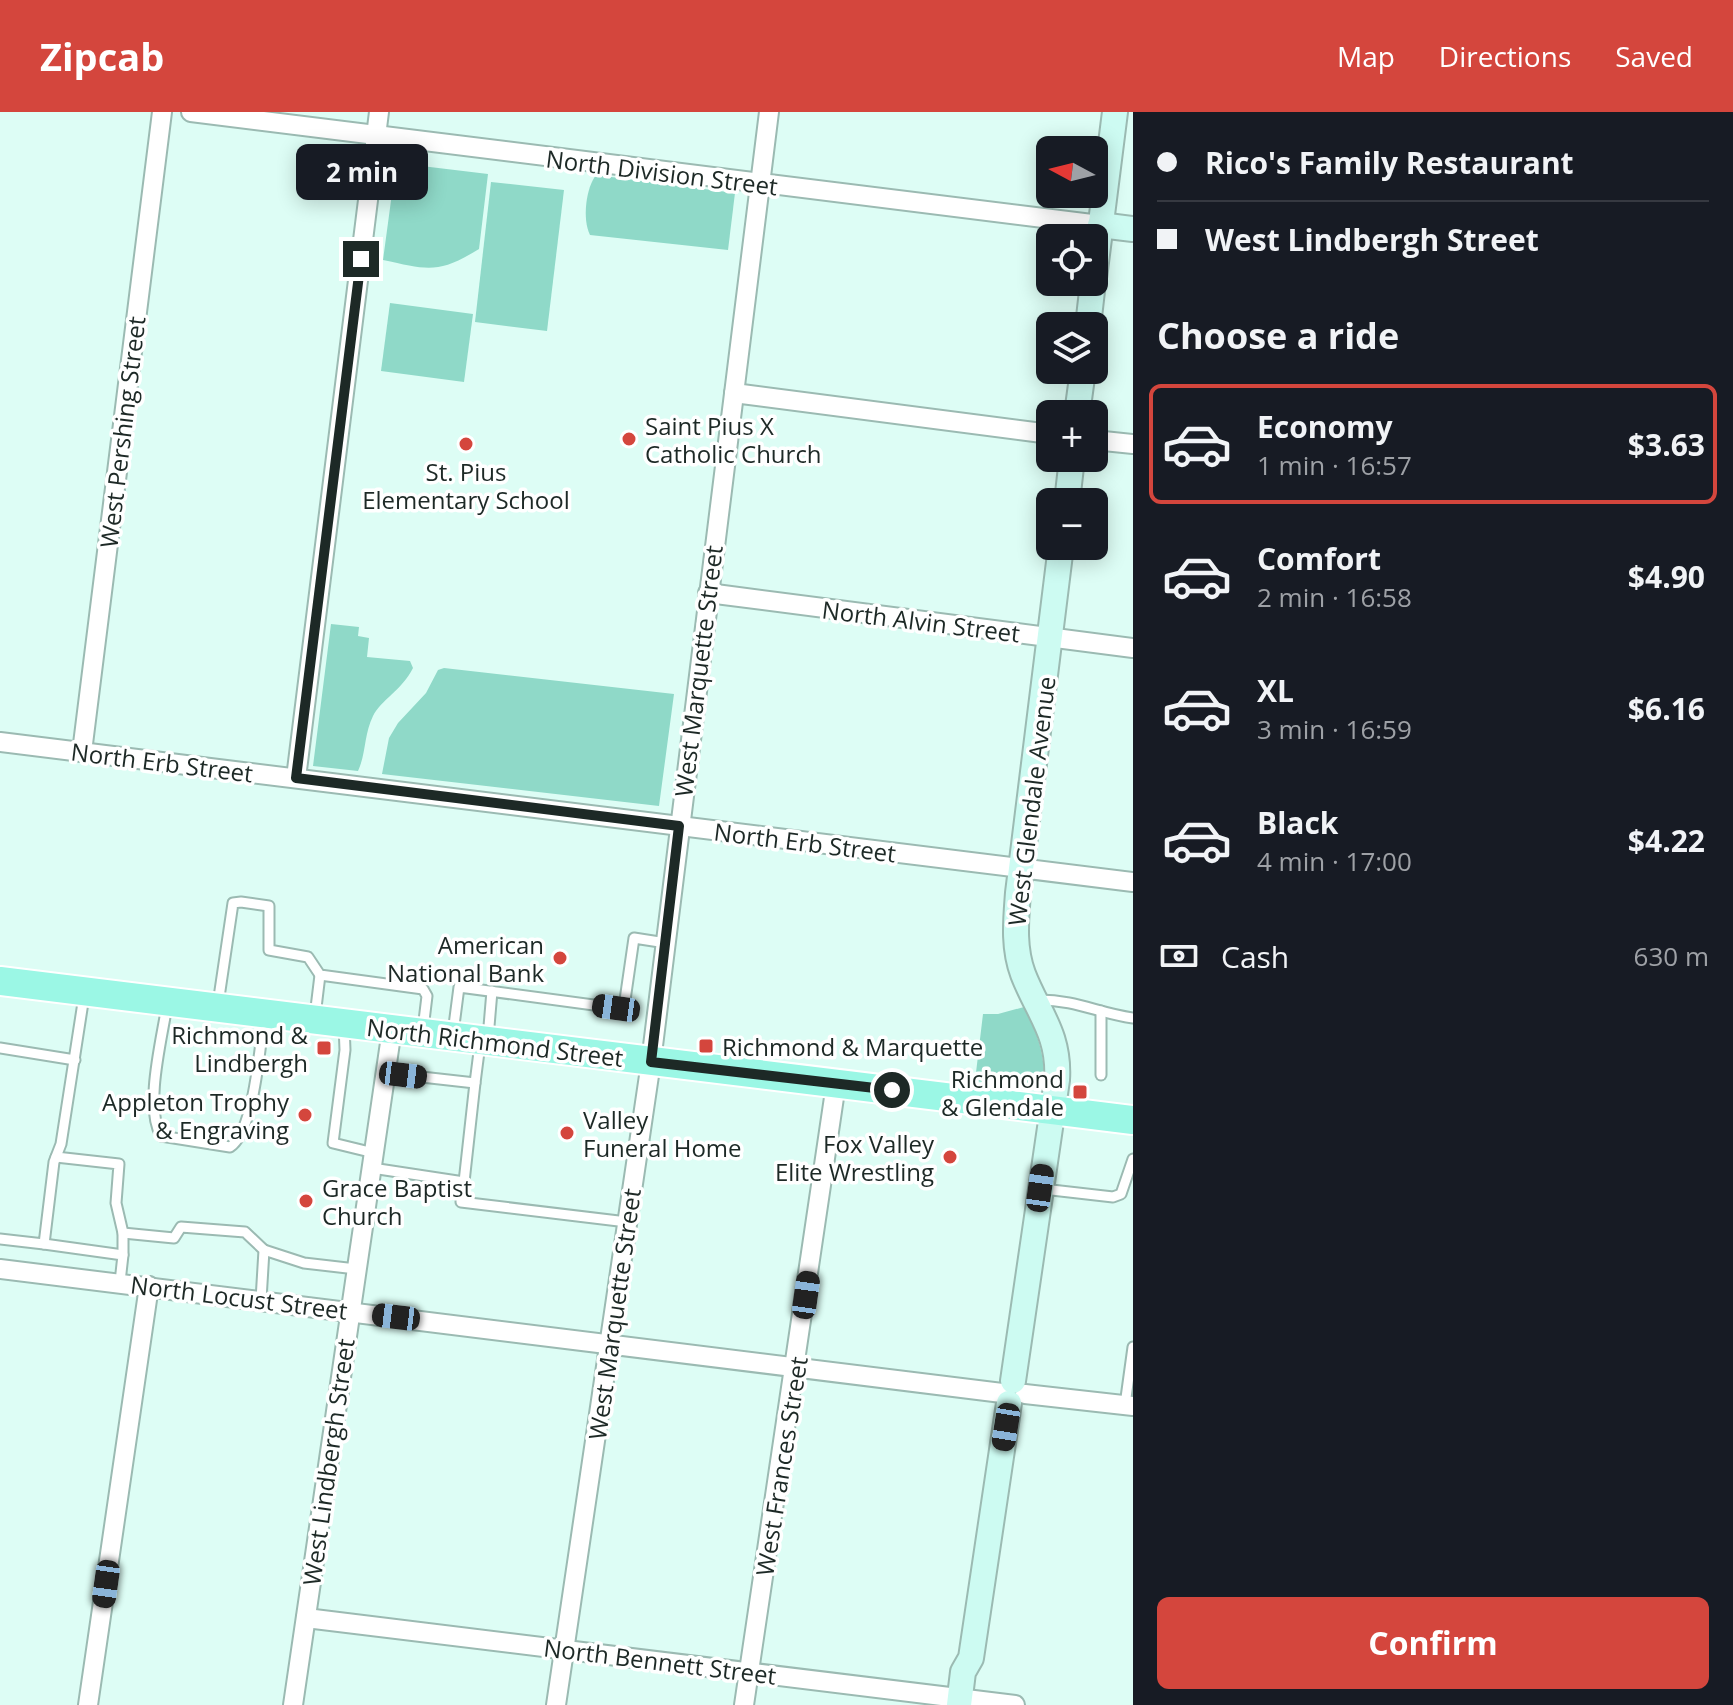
<!DOCTYPE html>
<html lang="en">
<head>
<meta charset="utf-8">
<style>
  body { margin:0; font-family:"Open Sans",sans-serif; background:#20242c; color:#f1f3f6; height:100vh; display:flex; flex-direction:column; font-size:30px; white-space:nowrap }
  * { box-sizing:border-box; margin:0 }
  p { font-size:26px; color:#9ea1a6 }
  .icon { flex:none; width:44px; height:44px; fill:none; stroke:currentColor; stroke-width:2; stroke-linecap:round; stroke-linejoin:round }
  .map { position:relative; flex:1; overflow:hidden }
  .sheet { display:flex; flex-direction:column; background:#171b24; width:600px }
  .sheet>* { flex:none }
  .top-card { display:grid; align-content:center; height:176px; padding:0 24px; background:#171b24 }
  .needle { width:52px; rotate:277deg }
  .controls { position:absolute; left:1036px; top:24px; display:grid; gap:16px }
  .controls a { display:grid; place-items:center; width:72px; height:72px; border-radius:12px; background:#171b24; box-shadow:0 4px 20px #0003; font-size:40px }
  .end { position:absolute; width:36px; height:36px; margin:-18px; border:10px solid #1d2926; background:#fff; box-shadow:0 0 0 4px #fff }
  .from { border-radius:50% }
  .bubble { position:absolute; height:56px; border-radius:12px; background:#171b24; box-shadow:0 4px 20px #0003; font-size:26px; font-weight:700; line-height:56px; text-align:center }
  .car { position:absolute; width:24px; height:48px; margin:-24px -12px; border-radius:10px; box-shadow:0 0 6px 2px #0007; background:linear-gradient(#222 24%,#8ab4d8 0 40%,#222 0 76%,#8ab4d8 0 86%,#222 0) }
  .top-card b { display:flex; align-items:center; gap:28px; height:76px; font-size:30px }
  .top-card b+b { border-top:2px solid #363941 }
  .top-card i { width:20px; height:20px; background:#f1f3f6 }
  ul { padding:0; list-style:none }
  li { display:flex; align-items:center; gap:24px; height:120px; margin:0 16px 12px; padding:0 8px; border:4px solid transparent; border-radius:12px }
  li div { flex:1 }
  li b { display:block; font-size:30px }
  li em { font-style:normal; font-weight:700 }
  li.current { border-color:#d4463d }
  li>.icon { width:72px; height:72px; stroke-width:1.5 }
  h2 { padding:0 24px; font-size:36px; line-height:96px }
  .pay { display:flex; align-items:center; gap:20px; height:88px; padding:0 24px; font-size:30px }
  .pay p { margin-inline-start:auto }
  .primary-button { display:flex; gap:16px; margin-top:auto; padding:16px 24px }
  .primary-button a { flex:1; height:92px; border-radius:12px; background:#d4463d; color:#fff; font-size:32px; font-weight:700; line-height:92px; text-align:center }
  header { display:flex; align-items:center; gap:48px; box-sizing:border-box; height:112px; padding:0 40px; background:#d4463d; color:#fff }
  header strong { font-size:38px }
  nav { display:flex; gap:44px; margin-inline-start:auto; font-size:28px }
  main { display:flex; flex:1; min-height:0 }
  .map>svg:first-child { display:block }
</style>
</head>
<body>
<header>
<strong>Zipcab</strong>
<nav><a>Map</a><a>Directions</a><a>Saved</a></nav>
</header>
<main>
<div class="map">
<svg width="1133" height="1593" viewBox="0 0 1133 1593">
  <rect width="100%" height="100%" fill="#ddfdf5"/>
  <g fill="#8fd9c8">
    <path d="M405,52L488,62L479,137C438,162 429,158 383,148L395,59Z"/>
    <path d="M596,63L735,81L728,138L590,123C582,107 586,76 596,63Z"/>
    <path d="M491,70L564,78L547,219L475,210Z"/>
    <path d="M390,191L473,202L464,270L381,259Z"/>
    <path d="M331,512L359,515L358,524L369,526L367,545L410,549L413,556C402,578 381,588 373,604C364,622 366,642 358,659L313,654Z"/>
    <path d="M444,556L674,582L659,694L382,662L389,626L398,611L426,581L438,558Z"/>
    <path d="M1024,895C1035,916 1043,936 1044,960L1040,961L1039,968L1028,975L975,969L983,902H998Z"/>
  </g>
  <g fill="none" stroke-linecap="round" stroke-linejoin="round">
    <g stroke="#9bbab2" stroke-width="13">
      <g id="lane">
        <path d="M1039,888C1077,888 1097,901 1133,906"/>
        <path d="M218,892L233,791L241,790L269,794V838L308,845L320,863L423,877L427,884L423,917"/>
        <path d="M167,893C162,927 144,994 161,1024L230,1035C254,1020 260,934 264,905"/>
        <path d="M315,904L320,863"/>
        <path d="M344,913L345,938L333,1031L374,1041"/>
        <path d="M453,921L459,875L616,896L625,888L634,826L666,831"/>
        <path d="M488,926L492,879"/>
        <path d="M0,936L75,948"/>
        <path d="M386,961L475,971L480,932"/>
        <path d="M1101,963V899"/>
        <path d="M56,1045L119,1052L116,1091L123,1121V1143"/>
        <path d="M372,1056L464,1070L461,1090L627,1110"/>
        <path d="M464,1070L475,971"/>
        <path d="M1043,1077L1113,1085L1121,1082L1133,1047"/>
        <path d="M123,1121L174,1126L181,1115L245,1120L264,1138L261,1188"/>
        <path d="M0,1127L44,1132L54,1050L61,1032L84,884"/>
        <path d="M44,1132L123,1143L120,1170"/>
        <path d="M264,1138L304,1151L356,1157"/>
        <path d="M1125,1293L1133,1235"/>
      </g>
    </g>
    <g stroke="#9bbab2" stroke-width="22">
      <g id="street">
        <path d="M191,0L1100,113"/>
        <path d="M734,281L1050,322"/>
        <path d="M1094,328L1133,332"/>
        <path d="M708,481L1133,536"/>
        <path d="M0,630L1133,770"/>
        <path d="M82,640L162,0"/>
        <path d="M296,666L379,0"/>
        <path d="M0,1157L1002,1281"/>
        <path d="M1025,1282L1133,1294"/>
        <path d="M306,1506L1015,1593"/>
        <path d="M88,1593L149,1174"/>
        <path d="M293,1593L392,917"/>
        <path d="M556,1593L651,950L769,0"/>
        <path d="M744,1593L836,972"/>
      </g>
    </g>
    <g stroke="#9bbab2" stroke-width="28">
      <g id="secondary">
        <path d="M1100,113L1133,117"/>
        <path d="M1094,166L1115,0"/>
        <path d="M1088,214L1093,170"/>
        <path d="M1077,302L1083,258"/>
        <path d="M1067,390L1072,346"/>
        <path d="M1013,1269L1057,968C1060,922 1038,901 1023,862C1013,835 1016,808 1018,781L1061,434"/>
        <path d="M959,1593L963,1560L971,1546L1009,1291"/>
      </g>
    </g>
    <g stroke="#fff" stroke-width="32">
      <path id="primary" d="M0,869L1133,1008"/>
    </g>
    <use href="#lane" stroke="#fff" stroke-width="9"/>
    <use href="#street" stroke="#fff" stroke-width="18"/>
    <use href="#secondary" stroke="#cdfbf2" stroke-width="24"/>
    <use href="#primary" stroke="#9bf7e5" stroke-width="28"/>
  </g>
  <g fill="none" stroke-linecap="round" stroke-linejoin="round">
    <path stroke="#1d2926" stroke-width="10" d="M361,147L296,666L679,714L651,950L892,978"/>
  </g>
  <g fill="#d4463d" stroke="#fff" stroke-width="3">
    <circle cx="629" cy="327" r="8"/>
    <circle cx="466" cy="332" r="8"/>
    <circle cx="560" cy="846" r="8"/>
    <rect x="698" y="926" width="16" height="16" rx="4"/>
    <rect x="316" y="928" width="16" height="16" rx="4"/>
    <rect x="1072" y="972" width="16" height="16" rx="4"/>
    <circle cx="305" cy="1003" r="8"/>
    <circle cx="567" cy="1021" r="8"/>
    <circle cx="950" cy="1045" r="8"/>
    <circle cx="306" cy="1089" r="8"/>
  </g>
  <g text-anchor="middle" dominant-baseline="central" stroke-width="7" stroke-linejoin="round" paint-order="stroke">
    <g font-size="24" fill="#1d2926" stroke="#fff">
      <text transform="translate(662 60) rotate(7)">North Division Street</text>
      <text transform="translate(122 320) rotate(-83)">West Pershing Street</text>
      <text transform="translate(921 509) rotate(7)">North Alvin Street</text>
      <text transform="translate(698 559) rotate(-83)">West Marquette Street</text>
      <text transform="translate(162 650) rotate(7)">North Erb Street</text>
      <text transform="translate(1031 689) rotate(-83)">West Glendale Avenue</text>
      <text transform="translate(805 730) rotate(7)">North Erb Street</text>
      <text transform="translate(495 930) rotate(7)">North Richmond Street</text>
      <text transform="translate(239 1185) rotate(7)">North Locust Street</text>
      <text transform="translate(614 1202) rotate(-82)">West Marquette Street</text>
      <text transform="translate(328 1350) rotate(-82)">West Lindbergh Street</text>
      <text transform="translate(781 1354) rotate(-81)">West Frances Street</text>
      <text transform="translate(660 1549) rotate(7)">North Bennett Street</text>
    </g>
    <g font-size="24" fill="#1d2926" stroke="#fff" text-anchor="end">
      <text x="645" y="313" text-anchor="start">Saint Pius X<tspan x="645" dy="28">Catholic Church</tspan></text>
      <text x="466" y="359" text-anchor="middle">St. Pius<tspan x="466" dy="28">Elementary School</tspan></text>
      <text x="544" y="832">American<tspan x="544" dy="28">National Bank</tspan></text>
      <text x="308" y="922">Richmond &amp;<tspan x="308" dy="28">Lindbergh</tspan></text>
      <text x="722" y="934" text-anchor="start">Richmond &amp; Marquette</text>
      <text x="1064" y="966">Richmond<tspan x="1064" dy="28">&amp; Glendale</tspan></text>
      <text x="289" y="989">Appleton Trophy<tspan x="289" dy="28">&amp; Engraving</tspan></text>
      <text x="583" y="1007" text-anchor="start">Valley<tspan x="583" dy="28">Funeral Home</tspan></text>
      <text x="934" y="1031">Fox Valley<tspan x="934" dy="28">Elite Wrestling</tspan></text>
      <text x="322" y="1075" text-anchor="start">Grace Baptist<tspan x="322" dy="28">Church</tspan></text>
    </g>
  </g>
</svg>
<div class="controls">
<a><svg class="needle" viewBox="-14 -14 28 28"><path d="M0-13l5 13h-10z" fill="#e53935"/><path d="M0 13l5-13h-10z" fill="#9ea1a6"/></svg></a>
<a><svg class="icon" aria-label="locate" viewBox="0 0 24 24"><circle cx="12" cy="12" r="6"/><path d="M12 2v4M12 18v4M2 12h4M18 12h4"/></svg></a>
<a><svg class="icon" aria-label="layers" viewBox="0 0 24 24"><path d="M12 4l9 5-9 5-9-5zM3 14l9 5 9-5"/></svg></a>
<a>+</a>
<a>−</a>
</div>
<i class="end from" style="left:892px;top:978px"></i>
<i class="end" style="left:361px;top:147px"></i>
<div class="bubble" style="left:296px;top:32px;width:132px">2 min</div>
<i class="car" style="left:616px;top:896px;rotate:278deg"></i>
<i class="car" style="left:403px;top:963px;rotate:97deg"></i>
<i class="car" style="left:1040px;top:1076px;rotate:8deg"></i>
<i class="car" style="left:806px;top:1183px;rotate:8deg"></i>
<i class="car" style="left:396px;top:1205px;rotate:277deg"></i>
<i class="car" style="left:1006px;top:1315px;rotate:189deg"></i>
<i class="car" style="left:106px;top:1472px;rotate:188deg"></i>
</div>
<section class="sheet">
<div class="top-card">
<b><i class="from"></i>Rico's Family Restaurant</b>
<b><i></i>West Lindbergh Street</b>
</div>
<h2>Choose a ride</h2>
<ul>
<li class="current"><svg class="icon" aria-label="car" viewBox="0 0 24 24"><path d="M5 17H2v-5l4-1 3-4h7l3 4 3 1v5h-3M9 17h6M6 11h13"/><circle cx="7" cy="17" r="2"/><circle cx="17" cy="17" r="2"/></svg><div><b>Economy</b><p>1 min · 16:57</p></div><em>$3.63</em></li>
<li><svg class="icon" aria-label="car" viewBox="0 0 24 24"><path d="M5 17H2v-5l4-1 3-4h7l3 4 3 1v5h-3M9 17h6M6 11h13"/><circle cx="7" cy="17" r="2"/><circle cx="17" cy="17" r="2"/></svg><div><b>Comfort</b><p>2 min · 16:58</p></div><em>$4.90</em></li>
<li><svg class="icon" aria-label="car" viewBox="0 0 24 24"><path d="M5 17H2v-5l4-1 3-4h7l3 4 3 1v5h-3M9 17h6M6 11h13"/><circle cx="7" cy="17" r="2"/><circle cx="17" cy="17" r="2"/></svg><div><b>XL</b><p>3 min · 16:59</p></div><em>$6.16</em></li>
<li><svg class="icon" aria-label="car" viewBox="0 0 24 24"><path d="M5 17H2v-5l4-1 3-4h7l3 4 3 1v5h-3M9 17h6M6 11h13"/><circle cx="7" cy="17" r="2"/><circle cx="17" cy="17" r="2"/></svg><div><b>Black</b><p>4 min · 17:00</p></div><em>$4.22</em></li>
</ul>
<div class="pay"><svg class="icon" aria-label="cash" viewBox="0 0 24 24"><path d="M3 7h18v10H3z"/><circle cx="12" cy="12" r="2"/></svg>Cash<p>630 m</p></div>
<div class="primary-button"><a>Confirm</a></div>
</section>
</main>
</body>
</html>
